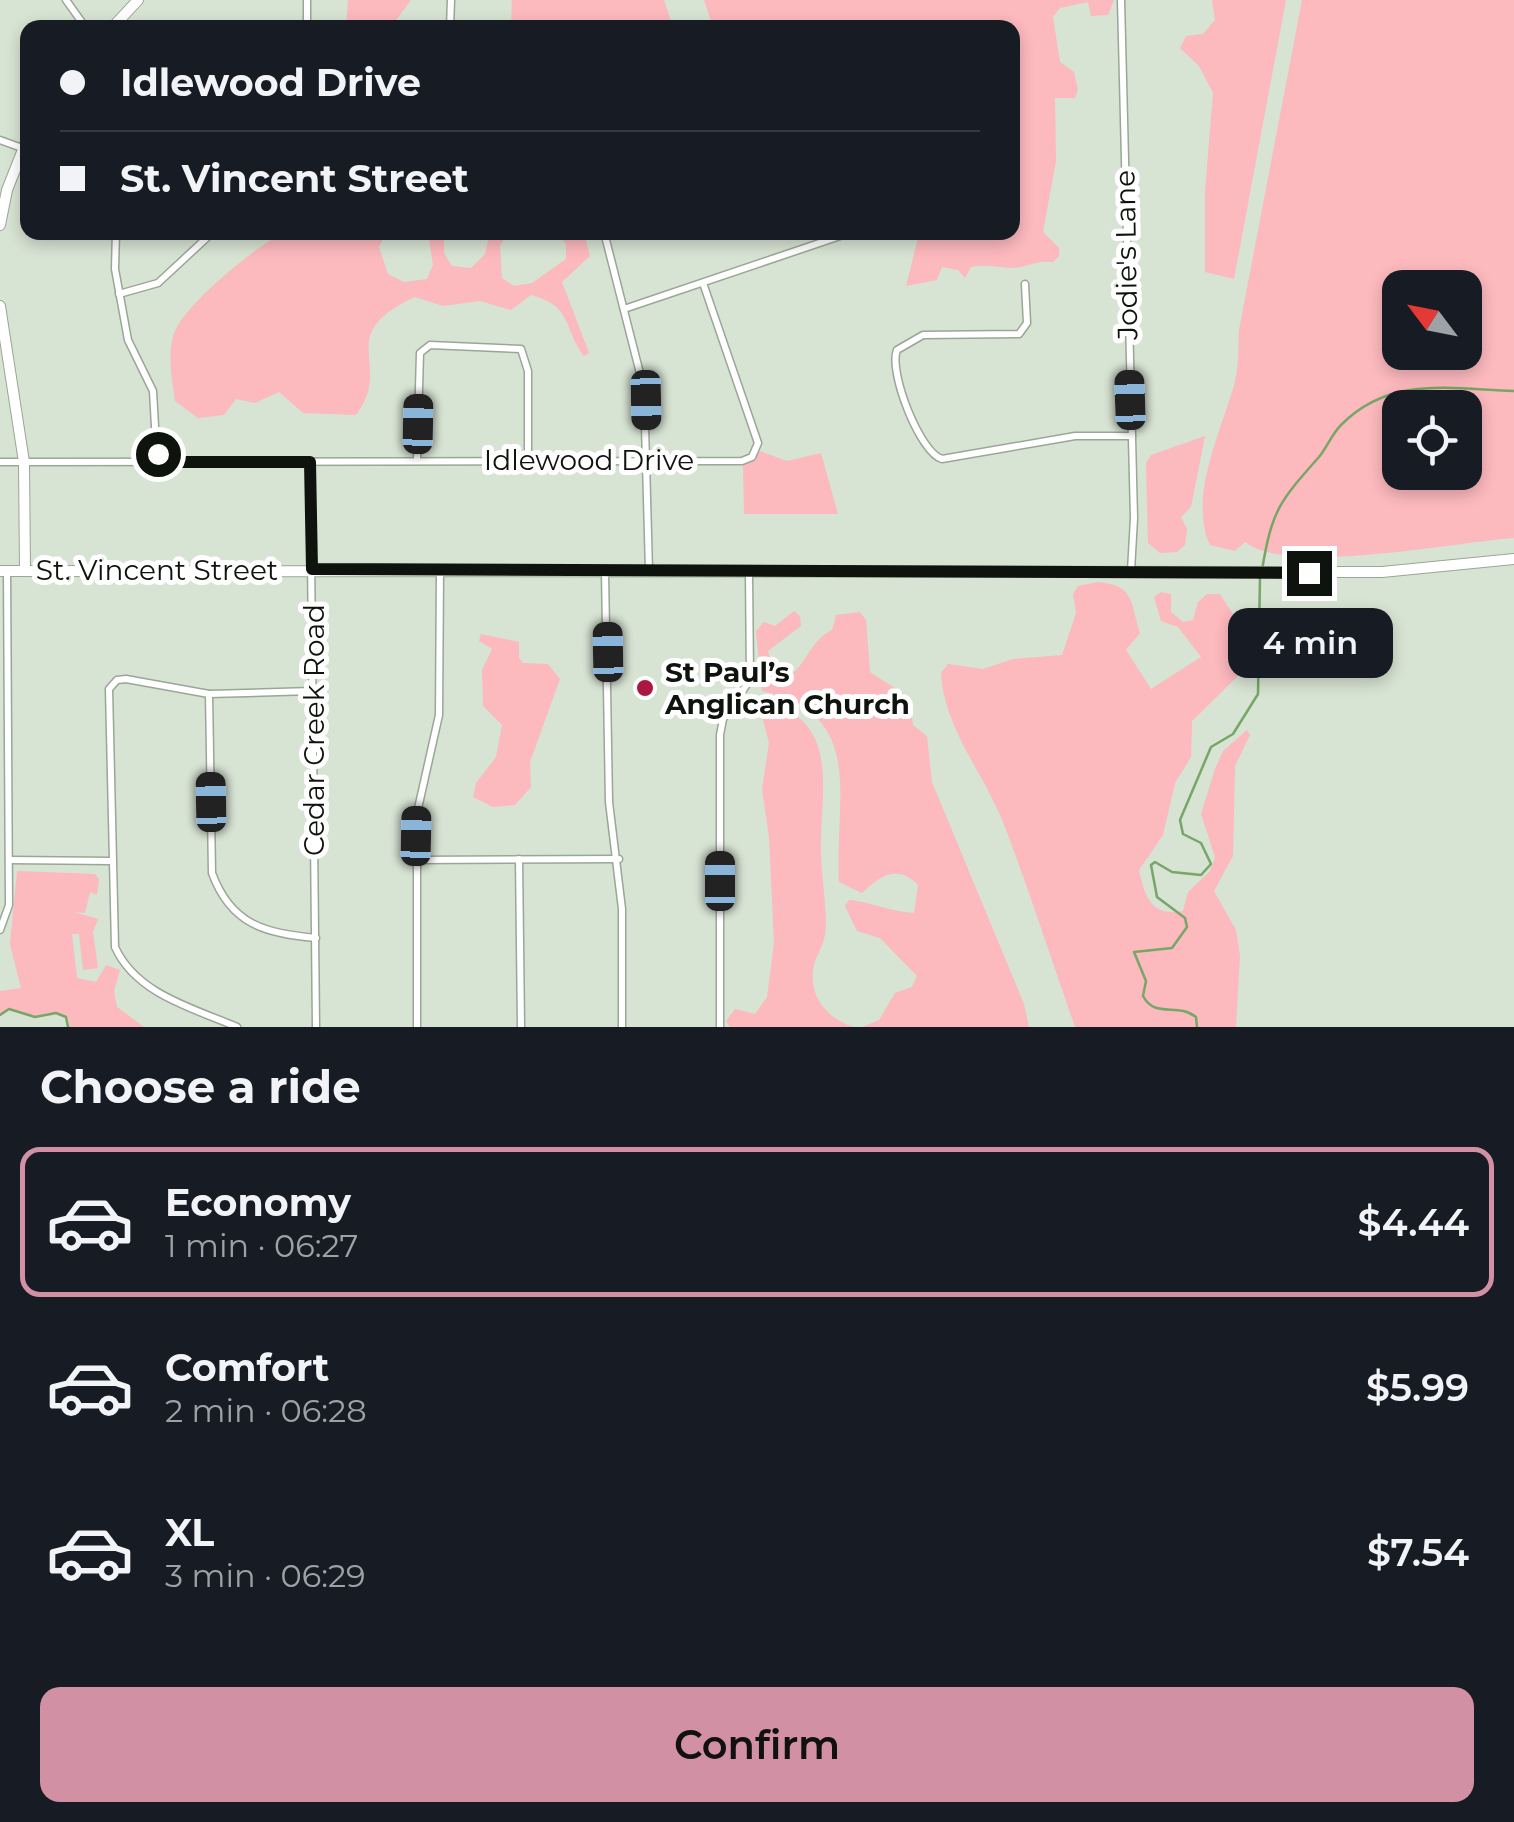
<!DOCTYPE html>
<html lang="en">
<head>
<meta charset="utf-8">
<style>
  body { margin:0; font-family:Montserrat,sans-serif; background:#242831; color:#f1f3f6; height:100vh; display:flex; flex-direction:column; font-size:38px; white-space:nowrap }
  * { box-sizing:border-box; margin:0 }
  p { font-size:32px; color:#9ea1a6 }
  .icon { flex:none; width:55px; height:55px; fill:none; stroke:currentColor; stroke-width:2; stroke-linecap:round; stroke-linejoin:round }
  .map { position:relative; height:1027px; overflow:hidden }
  .drawer { display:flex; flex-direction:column; background:#171b24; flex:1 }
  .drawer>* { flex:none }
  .hud { position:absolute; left:20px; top:20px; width:1000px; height:220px; border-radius:20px; box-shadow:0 5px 15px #0003; display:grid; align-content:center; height:220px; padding:0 40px; background:#171b24 }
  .needle { width:65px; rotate:302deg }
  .buttons { position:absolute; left:1382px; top:270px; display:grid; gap:20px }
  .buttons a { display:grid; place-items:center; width:100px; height:100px; border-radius:20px; background:#171b24; box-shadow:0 5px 15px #0003; font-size:50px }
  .end { position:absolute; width:45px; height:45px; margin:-22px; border:12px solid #0e130d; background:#fff; box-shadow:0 0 0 5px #fff }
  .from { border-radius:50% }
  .bubble { position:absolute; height:70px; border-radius:20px; background:#171b24; box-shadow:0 5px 15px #0003; font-size:32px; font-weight:600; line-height:70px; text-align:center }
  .car { position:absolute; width:30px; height:60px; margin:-30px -15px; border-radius:12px; box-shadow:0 0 8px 2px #0007; background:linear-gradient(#222 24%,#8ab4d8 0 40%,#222 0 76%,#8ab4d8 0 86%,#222 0) }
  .hud b { display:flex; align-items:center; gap:35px; height:95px; font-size:38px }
  .hud b+b { border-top:2px solid #363941 }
  .hud i { width:25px; height:25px; background:#f1f3f6 }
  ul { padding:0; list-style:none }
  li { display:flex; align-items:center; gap:30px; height:150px; margin:0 20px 15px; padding:0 20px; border:5px solid transparent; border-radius:20px }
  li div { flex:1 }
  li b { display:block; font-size:38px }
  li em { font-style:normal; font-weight:600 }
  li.active { border-color:#d290a4 }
  li>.icon { width:90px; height:90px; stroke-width:1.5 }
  h2 { padding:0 40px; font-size:45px; line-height:120px }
  .cta { display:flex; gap:20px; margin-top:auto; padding:20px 40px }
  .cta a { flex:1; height:115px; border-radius:20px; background:#d290a4; color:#111; font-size:40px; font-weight:600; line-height:115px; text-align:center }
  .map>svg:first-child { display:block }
</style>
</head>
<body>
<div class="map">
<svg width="1514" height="1027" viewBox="0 0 1514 1027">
  <rect width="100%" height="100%" fill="#d7e3d3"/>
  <g fill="#fcb9be" fill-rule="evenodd">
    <path d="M348,0H411L391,27H346Z"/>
    <path d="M512,0H664L673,27H511Z"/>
    <path d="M704,0H1114L1108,15L1091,16L1088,2L1060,8L1053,17L1060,62L1074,72L1078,90L1075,98H1055L1056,161L1043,232L1059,248V256L1053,262C1039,261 1033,264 1021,267C1006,270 988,263 971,267L965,278L958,270L942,267L937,280L906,286L918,238L910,233L1012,232V28L713,27Z"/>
    <path d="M1212,0H1286L1234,279L1205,272V191L1213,93L1199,66L1180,48L1186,36L1203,34L1215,20Z"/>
    <path d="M1302,0H1514V538C1456,542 1287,576 1245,542L1235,551L1210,545C1188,497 1221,432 1234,385C1239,368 1238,348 1239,330ZM1400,288H1465V352H1400ZM1400,408H1465V472H1400Z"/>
    <path d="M282,233H386L379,247L388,274L404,282L427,279L433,265L428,233H444V253L452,266L471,268L485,254L490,233H507L500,246L502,278L514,286L532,283L566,259V244L557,233H584L590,256L562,282L589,353L584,356C563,328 573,306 531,295L511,310L480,301L443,306L415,297C331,336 395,363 356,415L303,413L279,392L255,403L236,399L224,415L198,418L175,401C172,378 165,347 178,325C195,297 253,249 282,233Z"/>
    <path d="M1205,436L1191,507L1181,517L1187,529L1185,545L1177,552L1160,553L1148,543L1146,463L1151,455Z"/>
    <path d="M760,451L787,461L821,453L838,514H744L743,464Z"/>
    <path d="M1097,582C1135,585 1130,601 1140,633L1126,650L1151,689L1201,657L1178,627L1161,621L1154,597L1161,592L1171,594V612L1183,622L1193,620L1198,602L1207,594H1220L1236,619L1240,674L1192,721L1191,757L1175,783L1163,835L1139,870C1145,897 1151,917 1183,911L1188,892L1210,871L1215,857L1201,814L1215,769L1223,751L1247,730L1250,735L1235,766L1233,856L1214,891L1236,930L1240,956L1236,1027H1075C1051,959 1029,889 1003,822C983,772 944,728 941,673L948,664L983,669L1013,659L1062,655L1076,613L1073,594L1078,586Z"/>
    <path d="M794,611L800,616L801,626L768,651L774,674L791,675C809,660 809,642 832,630L836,615L860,612L866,620L870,672L910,698L913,725L927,736L932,782L1024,1004L1029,1027H862L879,1020L895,993L912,987L917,976L880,938L857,931L845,906L849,900C872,902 891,912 914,913L918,885C897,863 880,876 862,893L839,882C834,800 868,714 762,691L756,631L764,622L775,626Z"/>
    <path d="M481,634L519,642V658L523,663L548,664L560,679L530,762L531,787L515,805L493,807L473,797L476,783L496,757L502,725L483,706L482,670L492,649L479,641Z"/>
    <path d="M763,701C842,720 820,790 821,849C821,875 826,900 826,926C826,944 815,955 813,970C810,999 828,1019 854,1027H730L726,1021L735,1009L755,1014L767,997L774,943L769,837L762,789L769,743L759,704Z"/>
    <path d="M17,871L95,874L99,879L97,895L90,892L85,913L74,912L98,919L93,932L98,968L83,970L79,934H72L77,978L96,982L106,965L120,970L114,991L117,1007L144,1027H69L68,1018L58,1013L35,1017L9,1009L0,1015V991L21,988L10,944Z"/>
  </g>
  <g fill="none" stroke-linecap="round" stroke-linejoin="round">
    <g stroke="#77a667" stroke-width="2.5">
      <path d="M1262,570C1272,510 1279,502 1319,457C1327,447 1332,434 1341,425C1390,375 1451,389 1514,391"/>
      <path d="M0,1015L9,1009L35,1017L56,1013L66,1017L68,1027"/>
      <path d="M1197,1027L1196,1017C1178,1002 1155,1019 1143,996L1146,981L1134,952L1172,948L1187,927L1185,918L1157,897L1151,865L1155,862L1172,872L1201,875L1211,864L1201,843L1183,834L1180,820L1211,747L1233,734L1258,694L1260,577"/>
    </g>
    <g stroke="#9aa696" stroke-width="9">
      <g id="street">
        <path d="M66,0L86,28"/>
        <path d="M1121,0L1134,518L1131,571"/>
        <path d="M307,28V0"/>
        <path d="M450,28L451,0"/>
        <path d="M0,140L22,148"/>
        <path d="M116,232L115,269L128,340L153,391L157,462"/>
        <path d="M604,232L644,389L649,571"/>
        <path d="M1025,284L1027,323L1019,334L923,335L897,350C888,371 920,453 942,459L1075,436H1132"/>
        <path d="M119,294L158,283L213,232"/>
        <path d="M624,309L852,232"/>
        <path d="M417,460L420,353L430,345L521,349L528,371V459"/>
        <path d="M0,462L742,461L752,457L758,443L703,283"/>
        <path d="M310,462L316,1027"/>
        <path d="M605,572L609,802L622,909V1027"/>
        <path d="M209,694L212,873C231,925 265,933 316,938"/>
        <path d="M519,859L521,1027"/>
        <path d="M9,860L112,861"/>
        <path d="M416,860L619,859"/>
        <path d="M0,930L9,905L7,571"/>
        <path d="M237,1027C193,1008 136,994 115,947L109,689L117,680L126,679L209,694L312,691"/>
        <path d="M417,1027V813L439,715L440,571"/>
        <path d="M720,1027V735L723,719L750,680L749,574"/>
      </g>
    </g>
    <g stroke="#9aa696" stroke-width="12">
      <g id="secondary">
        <path d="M112,28L138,0"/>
        <path d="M0,225L7,190L28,137"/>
        <path d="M0,306L24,462L25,570"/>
        <path d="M0,571L1382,572L1514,559"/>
      </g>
    </g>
    <use href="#street" stroke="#fff" stroke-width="6"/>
    <use href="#secondary" stroke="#fff" stroke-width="10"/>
  </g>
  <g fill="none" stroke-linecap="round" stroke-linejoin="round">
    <path stroke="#0e130d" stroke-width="12" d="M158,454V462H310L312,569L1309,573"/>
  </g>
  <circle fill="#ac1740" stroke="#fff" stroke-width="4" cx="645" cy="688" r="10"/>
  <g text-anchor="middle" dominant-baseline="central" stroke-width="10" stroke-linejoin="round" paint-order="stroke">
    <g font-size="28" fill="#0e130d" stroke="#fff">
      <text transform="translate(1126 255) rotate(-91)">Jodie's Lane</text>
      <text x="589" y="460">Idlewood Drive</text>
      <text x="157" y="570">St. Vincent Street</text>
      <text transform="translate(314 730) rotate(-90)">Cedar Creek Road</text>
    </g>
    <g font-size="28" font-weight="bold" fill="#0e130d" stroke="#fff" text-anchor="start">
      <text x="665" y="672">St Paul’s<tspan x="665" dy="32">Anglican Church</tspan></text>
    </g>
  </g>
</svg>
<div class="buttons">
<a><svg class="needle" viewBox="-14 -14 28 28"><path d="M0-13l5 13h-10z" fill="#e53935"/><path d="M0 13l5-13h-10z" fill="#9ea1a6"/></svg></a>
<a><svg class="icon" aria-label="locate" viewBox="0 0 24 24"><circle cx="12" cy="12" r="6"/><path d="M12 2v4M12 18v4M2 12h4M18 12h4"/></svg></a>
</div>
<i class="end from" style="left:158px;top:454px"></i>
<i class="end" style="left:1309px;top:573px"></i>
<div class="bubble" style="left:1228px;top:608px;width:165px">4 min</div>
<i class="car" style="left:646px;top:400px;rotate:179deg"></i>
<i class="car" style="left:1130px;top:400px;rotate:358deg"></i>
<i class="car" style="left:418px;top:424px;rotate:1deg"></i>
<i class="car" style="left:608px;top:652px;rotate:359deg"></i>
<i class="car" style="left:211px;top:802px;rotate:359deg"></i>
<i class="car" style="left:416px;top:836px;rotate:1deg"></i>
<i class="car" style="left:720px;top:881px;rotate:0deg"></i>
<div class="hud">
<b><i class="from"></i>Idlewood Drive</b>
<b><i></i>St. Vincent Street</b>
</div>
</div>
<section class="drawer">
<h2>Choose a ride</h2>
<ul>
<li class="active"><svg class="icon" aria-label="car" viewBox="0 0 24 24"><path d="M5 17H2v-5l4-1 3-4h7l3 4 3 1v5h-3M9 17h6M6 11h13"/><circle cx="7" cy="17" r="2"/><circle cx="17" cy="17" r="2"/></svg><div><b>Economy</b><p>1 min · 06:27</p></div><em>$4.44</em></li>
<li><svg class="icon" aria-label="car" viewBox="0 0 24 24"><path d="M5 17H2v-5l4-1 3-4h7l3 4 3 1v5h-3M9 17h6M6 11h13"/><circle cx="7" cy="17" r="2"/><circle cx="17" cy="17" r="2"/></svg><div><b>Comfort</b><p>2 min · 06:28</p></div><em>$5.99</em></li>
<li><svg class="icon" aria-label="car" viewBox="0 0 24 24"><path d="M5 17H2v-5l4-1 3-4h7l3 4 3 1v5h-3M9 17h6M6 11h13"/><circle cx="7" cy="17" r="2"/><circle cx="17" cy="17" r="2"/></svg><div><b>XL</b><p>3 min · 06:29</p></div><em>$7.54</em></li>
</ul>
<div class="cta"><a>Confirm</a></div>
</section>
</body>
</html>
